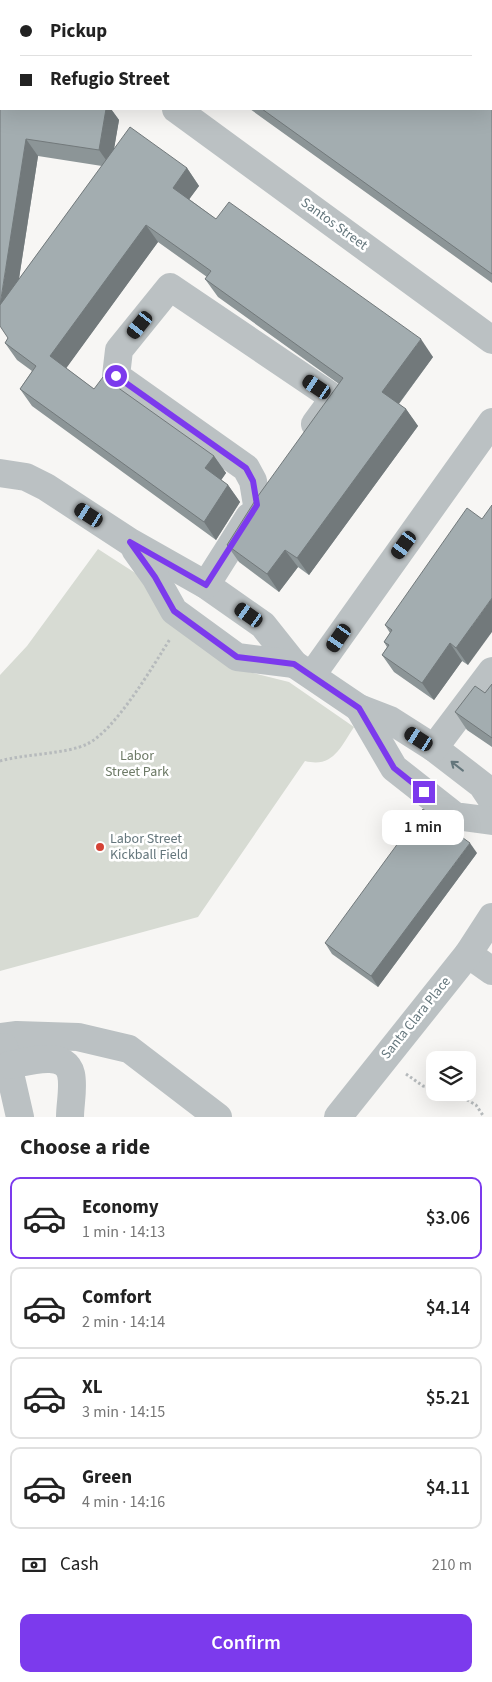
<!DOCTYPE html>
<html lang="en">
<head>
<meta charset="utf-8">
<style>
  body { margin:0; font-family:"Source Sans 3",sans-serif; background:#f6f6f6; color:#222; height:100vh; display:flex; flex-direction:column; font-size:19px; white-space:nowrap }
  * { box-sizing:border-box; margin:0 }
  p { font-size:16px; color:#767676 }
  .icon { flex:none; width:28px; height:28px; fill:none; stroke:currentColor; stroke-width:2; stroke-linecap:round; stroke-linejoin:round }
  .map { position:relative; height:1117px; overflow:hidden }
  .drawer { display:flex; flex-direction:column; background:#fff; flex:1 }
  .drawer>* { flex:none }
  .hud { position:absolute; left:0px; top:0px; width:492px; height:110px; box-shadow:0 5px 20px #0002; display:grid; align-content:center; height:110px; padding:0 20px; background:#fff }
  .fabs { position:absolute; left:426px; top:1051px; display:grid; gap:10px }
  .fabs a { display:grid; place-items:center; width:50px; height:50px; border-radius:10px; background:#fff; box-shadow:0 5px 20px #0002; font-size:25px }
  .end { position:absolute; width:22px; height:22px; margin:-11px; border:6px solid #7c3aed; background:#fff; box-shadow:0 0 0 2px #fff }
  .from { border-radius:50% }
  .bubble { position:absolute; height:35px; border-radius:10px; background:#fff; box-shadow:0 5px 20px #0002; font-size:16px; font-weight:600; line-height:35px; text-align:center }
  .car { position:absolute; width:15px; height:30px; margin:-15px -8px; border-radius:6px; box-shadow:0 0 4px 1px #0007; background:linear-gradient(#222 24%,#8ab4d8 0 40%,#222 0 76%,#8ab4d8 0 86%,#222 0) }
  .hud b { display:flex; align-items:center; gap:18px; height:48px; font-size:19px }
  .hud b+b { border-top:1px solid #e0e0e0 }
  .hud i { width:12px; height:12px; background:#222 }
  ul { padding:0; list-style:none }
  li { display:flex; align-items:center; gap:15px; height:82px; margin:0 10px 8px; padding:0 10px; border:2px solid #e0e0e0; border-radius:10px }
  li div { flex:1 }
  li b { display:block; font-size:19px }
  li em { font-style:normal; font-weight:600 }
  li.active { border-color:#7c3aed }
  li>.icon { width:45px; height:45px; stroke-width:1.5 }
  h2 { padding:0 20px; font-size:22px; line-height:60px }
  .pay { display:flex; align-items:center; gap:12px; height:55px; padding:0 20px; font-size:19px }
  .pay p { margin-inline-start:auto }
  .cta { display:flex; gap:10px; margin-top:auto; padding:10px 20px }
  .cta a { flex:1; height:58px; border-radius:10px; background:#7c3aed; color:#fff; font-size:20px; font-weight:600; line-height:58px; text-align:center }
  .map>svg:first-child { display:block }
</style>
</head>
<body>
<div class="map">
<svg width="492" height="1117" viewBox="0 0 492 1117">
  <rect width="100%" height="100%" fill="#f7f6f4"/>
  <path fill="#d7dbd3" d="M98,549L140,576L245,671L289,682L354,727C340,748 333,768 305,761L198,917L0,971V675L27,646Z"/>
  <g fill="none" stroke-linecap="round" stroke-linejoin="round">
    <g stroke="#b6babc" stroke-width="3" stroke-dasharray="2.5 2.5" stroke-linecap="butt">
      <path d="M0,761C24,754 67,754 87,744C115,731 153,666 170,639"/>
      <path d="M406,1074L423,1086L435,1088"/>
      <path d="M454,1092L476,1105L484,1117"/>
    </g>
    <g stroke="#bbc1c3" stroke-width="28">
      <path d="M270,1V0"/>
      <path d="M0,69L1,70"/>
      <path d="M176,109L492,340"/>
      <path d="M0,473L26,477L46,487L130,542L206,585L263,625L294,664L359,708L390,720L434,748L482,785L492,800"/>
      <path d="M257,505L253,481L246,468L116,376L119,350L170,287L334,398L315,424"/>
      <path d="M135,549L155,577L174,611L237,657L294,664"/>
      <path d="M206,585L249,517"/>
      <path d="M312,675L492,422"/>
      <path d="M359,708L394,768L455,816L492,821"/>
      <path d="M434,748L492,671"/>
      <path d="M468,954L492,971"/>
      <path d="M1,1037L17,1035L78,1037L129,1049L218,1117"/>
      <path d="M4,1047L20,1117"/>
      <path d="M9,1065C27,1062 65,1049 71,1074C74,1087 70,1104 70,1117"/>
      <path d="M338,1117L468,954L492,917"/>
    </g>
  </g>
  <g fill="#8c9597" fill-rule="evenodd">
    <path d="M492,0V283L250,109H491Z"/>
    <path d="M1,109H111L119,120L114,148L187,168L199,186L189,199L216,219L433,357L399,404L406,409L418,426L309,575L298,567L279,592L239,562L227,545L339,384L218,297L205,279L207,277L158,242L66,368L94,389L214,456L226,473L221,480L228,485L240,502L216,540L32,406L20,389L32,371L17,360L5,343L8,338ZM38,156L102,166L19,279Z"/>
    <path d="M482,519L468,665L462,661L434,700L394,672L382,655L387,647L384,642L390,633L385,625Z"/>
    <path d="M492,684V747L467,730L455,712L485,693Z"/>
    <path d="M477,853L378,987L332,954L325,943Z"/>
  </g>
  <g fill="#72797b">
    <path d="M106,109H111L119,120L111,167L99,150Z"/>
    <path d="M26,139L38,156L12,323L0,305Z"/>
    <path d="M187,168L199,186L185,205L173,188Z"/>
    <path d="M146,225L158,242L62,374L50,356Z"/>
    <path d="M421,339L433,357L394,410L382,392Z"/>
    <path d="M406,409L418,426L309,575L297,558Z"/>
    <path d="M214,456L226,473L217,486L205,468Z"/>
    <path d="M228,485L240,502L216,540L204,522Z"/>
    <path d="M285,550L298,567L279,592L267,574Z"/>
    <path d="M492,598V632L468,665L456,648Z"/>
    <path d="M450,643L462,661L434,700L422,683Z"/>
    <path d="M470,843L477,853L378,987L371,976Z"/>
  </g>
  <g fill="#a3adb0" stroke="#72797b">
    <path d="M294,0H492V274L262,109H491V1H293Z"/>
    <path d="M0,86H1V109H106L99,150L26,139L0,305Z"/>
    <path d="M130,127L187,168L173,188L216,219L229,202L421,339L382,392L406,409L297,558L285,550L267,574L227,545L258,496L343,378L205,279L211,271L146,225L50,356L94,389L103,377L214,456L205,468L228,485L204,522L20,389L36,366L5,343L8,338L0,326V305Z"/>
    <path d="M492,505V598L456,648L450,643L422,683L382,655L389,645L384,642L392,630L385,625L467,508L482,519Z"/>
    <path d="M492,684V738L455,712L475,686L485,693Z"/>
    <path d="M423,809L470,843L371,976L325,943Z"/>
  </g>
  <defs><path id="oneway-shaft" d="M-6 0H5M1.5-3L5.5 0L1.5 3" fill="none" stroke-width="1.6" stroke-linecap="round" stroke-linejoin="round" transform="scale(1.25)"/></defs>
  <use stroke="#64767c" href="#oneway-shaft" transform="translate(457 766) rotate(-142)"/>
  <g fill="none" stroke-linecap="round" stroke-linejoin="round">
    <path stroke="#7c3aed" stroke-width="6" d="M116,376L246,468L253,481L257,505L206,585L130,542L155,577L174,611L237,657L294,664L359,708L394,768L424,792"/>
  </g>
  <circle fill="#d54336" stroke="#fff" stroke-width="2" cx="100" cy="847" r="5"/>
  <g text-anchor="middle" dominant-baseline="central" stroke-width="5" stroke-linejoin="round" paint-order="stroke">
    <g font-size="14" fill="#64767c" stroke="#fff">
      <text transform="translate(334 224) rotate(36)">Santos Street</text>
      <text transform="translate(416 1018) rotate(-51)">Santa Clara Place</text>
    </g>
    <g font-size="14" fill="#6d7a66" stroke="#fff">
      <text x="137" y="756">Labor<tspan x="137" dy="16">Street Park</tspan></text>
    </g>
    <g font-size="14" fill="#64767c" stroke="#fff" text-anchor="start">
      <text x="110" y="839">Labor Street<tspan x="110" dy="16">Kickball Field</tspan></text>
    </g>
  </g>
</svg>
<div class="fabs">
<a><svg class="icon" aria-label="layers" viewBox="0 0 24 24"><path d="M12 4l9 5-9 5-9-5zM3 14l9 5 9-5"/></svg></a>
</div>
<i class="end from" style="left:116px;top:376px"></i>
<i class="end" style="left:424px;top:792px"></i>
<div class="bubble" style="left:382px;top:810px;width:82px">1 min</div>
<i class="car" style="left:140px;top:325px;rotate:219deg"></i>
<i class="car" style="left:317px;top:387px;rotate:304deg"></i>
<i class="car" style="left:89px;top:515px;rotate:303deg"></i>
<i class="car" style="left:404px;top:545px;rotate:216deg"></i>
<i class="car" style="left:249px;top:615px;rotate:305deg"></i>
<i class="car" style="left:339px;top:638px;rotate:215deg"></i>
<i class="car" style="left:419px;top:739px;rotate:303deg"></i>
<div class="hud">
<b><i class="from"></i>Pickup</b>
<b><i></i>Refugio Street</b>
</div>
</div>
<section class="drawer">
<h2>Choose a ride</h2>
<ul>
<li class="active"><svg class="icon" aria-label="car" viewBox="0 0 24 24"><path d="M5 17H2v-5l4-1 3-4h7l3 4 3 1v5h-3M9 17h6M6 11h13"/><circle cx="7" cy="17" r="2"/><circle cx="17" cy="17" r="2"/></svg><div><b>Economy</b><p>1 min · 14:13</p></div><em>$3.06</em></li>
<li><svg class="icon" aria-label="car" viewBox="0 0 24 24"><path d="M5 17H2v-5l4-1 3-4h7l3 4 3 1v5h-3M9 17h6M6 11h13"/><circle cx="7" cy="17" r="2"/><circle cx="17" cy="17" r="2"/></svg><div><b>Comfort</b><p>2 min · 14:14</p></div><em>$4.14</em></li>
<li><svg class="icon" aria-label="car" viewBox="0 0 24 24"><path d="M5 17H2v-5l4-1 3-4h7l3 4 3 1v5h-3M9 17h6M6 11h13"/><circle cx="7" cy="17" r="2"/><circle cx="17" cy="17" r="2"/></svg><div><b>XL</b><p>3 min · 14:15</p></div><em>$5.21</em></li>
<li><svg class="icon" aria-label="car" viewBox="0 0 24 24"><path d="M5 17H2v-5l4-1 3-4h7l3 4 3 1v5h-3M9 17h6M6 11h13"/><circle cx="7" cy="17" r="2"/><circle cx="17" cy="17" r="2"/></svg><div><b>Green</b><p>4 min · 14:16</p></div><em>$4.11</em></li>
</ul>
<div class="pay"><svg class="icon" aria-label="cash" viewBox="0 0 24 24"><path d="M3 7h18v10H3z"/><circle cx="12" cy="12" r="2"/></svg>Cash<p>210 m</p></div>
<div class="cta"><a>Confirm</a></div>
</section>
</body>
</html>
